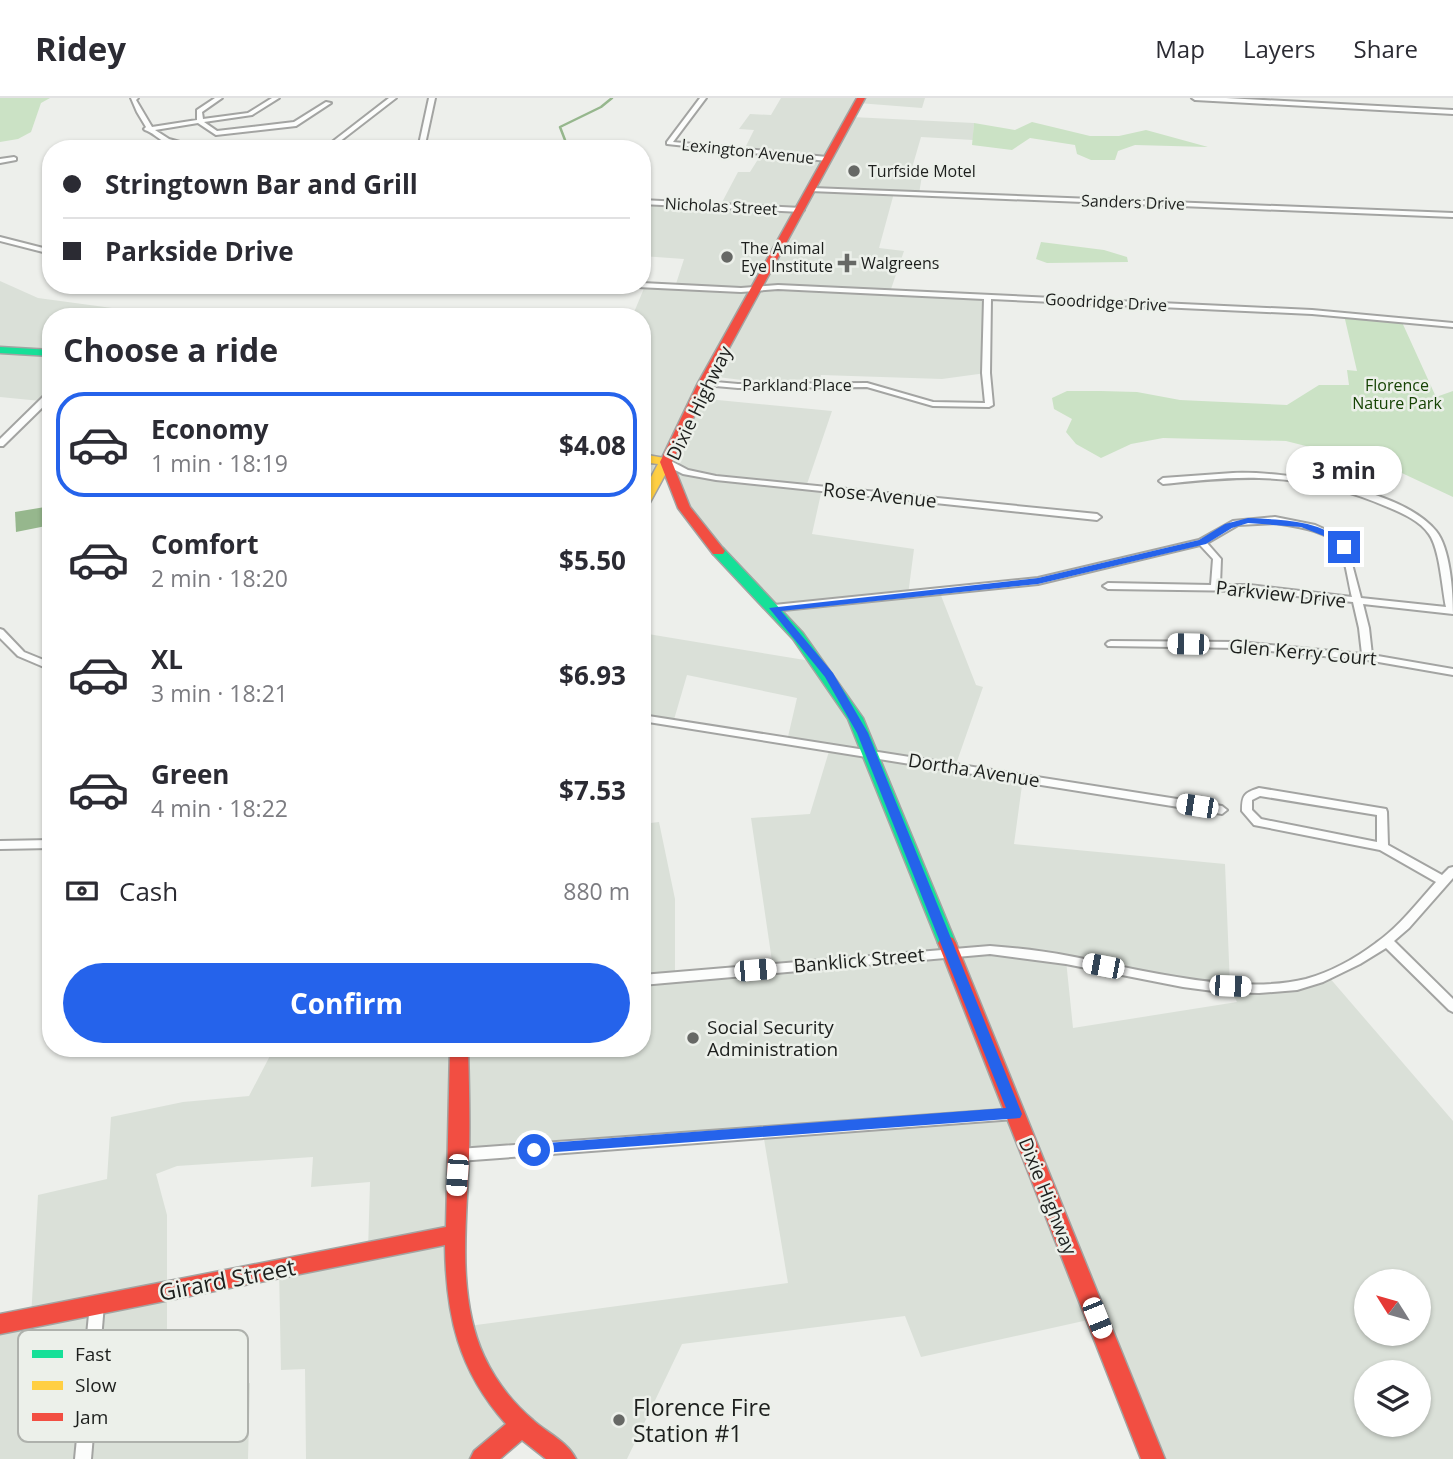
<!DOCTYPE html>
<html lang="en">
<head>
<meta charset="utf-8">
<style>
  body { margin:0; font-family:"Open Sans",sans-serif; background:#f7f7f7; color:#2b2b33; height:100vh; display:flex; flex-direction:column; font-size:26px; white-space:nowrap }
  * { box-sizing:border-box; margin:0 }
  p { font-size:23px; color:#7c7c81 }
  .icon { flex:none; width:38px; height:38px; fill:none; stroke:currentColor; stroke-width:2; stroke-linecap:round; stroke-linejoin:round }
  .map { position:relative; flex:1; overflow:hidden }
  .drawer { position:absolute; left:42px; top:210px; width:609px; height:749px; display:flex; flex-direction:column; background:#fff; border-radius:28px; box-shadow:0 2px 5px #0004 }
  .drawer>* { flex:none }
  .hud { position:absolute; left:42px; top:42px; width:609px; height:154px; border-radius:28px; box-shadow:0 2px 5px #0004; display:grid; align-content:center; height:154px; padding:0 21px; background:#fff }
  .needle { width:46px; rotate:307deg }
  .fabs { position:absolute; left:1354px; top:1171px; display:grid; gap:14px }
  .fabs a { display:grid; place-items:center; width:77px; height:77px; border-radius:50%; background:#fff; box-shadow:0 2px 5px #0004; font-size:35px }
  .end { position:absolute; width:32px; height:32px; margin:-16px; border:9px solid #2563eb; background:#fff; box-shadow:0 0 0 4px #fff }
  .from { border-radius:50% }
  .bubble { position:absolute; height:49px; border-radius:24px; background:#fff; box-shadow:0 2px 5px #0004; font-size:23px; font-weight:700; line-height:49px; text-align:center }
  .car { position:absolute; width:21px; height:42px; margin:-21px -10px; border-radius:9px; box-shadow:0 0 5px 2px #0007; background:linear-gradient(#fff 24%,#345 0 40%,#fff 0 76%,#345 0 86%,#fff 0) }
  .hud b { display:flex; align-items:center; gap:24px; height:66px; font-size:26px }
  .hud b+b { border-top:2px solid #e1e1e2 }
  .hud i { width:18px; height:18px; background:#2b2b33 }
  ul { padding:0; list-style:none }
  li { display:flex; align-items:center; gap:21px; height:105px; margin:0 14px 10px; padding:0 7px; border:4px solid transparent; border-radius:28px }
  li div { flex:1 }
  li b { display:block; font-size:26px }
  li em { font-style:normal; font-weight:700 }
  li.current { border-color:#2563eb }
  li>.icon { width:63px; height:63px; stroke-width:1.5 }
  h2 { padding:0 21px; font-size:32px; line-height:84px }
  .pay { display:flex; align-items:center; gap:18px; height:77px; padding:0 21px; font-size:26px }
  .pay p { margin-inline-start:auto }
  .action { display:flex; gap:14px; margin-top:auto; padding:14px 21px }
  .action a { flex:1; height:80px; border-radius:42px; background:#2563eb; color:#fff; font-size:28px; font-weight:700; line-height:80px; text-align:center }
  header { display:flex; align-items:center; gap:42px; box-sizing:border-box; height:98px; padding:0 35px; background:#fff; border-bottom:2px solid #e1e1e2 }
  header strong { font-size:33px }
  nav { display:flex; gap:38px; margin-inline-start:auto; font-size:24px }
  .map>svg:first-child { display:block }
</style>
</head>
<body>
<header>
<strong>Ridey</strong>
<nav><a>Map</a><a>Layers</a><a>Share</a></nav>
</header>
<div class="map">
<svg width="1453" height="1361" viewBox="0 0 1453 1361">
  <rect width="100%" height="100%" fill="#edefeb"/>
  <g fill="#dae0d8" fill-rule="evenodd">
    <path d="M781,0H925L922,10L858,5L852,19L974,25L973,42L921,39L910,77H922L919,96L894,95L879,150L904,153L890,194L988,199L986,275L942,281L821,277L820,281L750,283L709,278L697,300L832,313L806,389L822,391L812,436L914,451L908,497L940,495L976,587L983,589L955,669L1023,680L1014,746L1225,766L1230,888L1267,890L1328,878L1453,1023V1361H1153L1097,1220L921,1259L905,1218L682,1246L627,1361H564L522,1329L482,1361H306L305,1271L281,1272L279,1171L368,1153L370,1084L311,1089L313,1059L177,1068L156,1076L167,1117V1301L250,1285L248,1361H0V1226L31,1220L38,1097L107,1081L111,1019L183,1004L249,998L274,950H642V726L659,724L675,801V879L773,870L751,720L810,716L830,650L787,643L797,600L687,577L673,625L652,621L642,645V535L817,564L731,466L669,378H659L642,408V219H632L645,188L675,189L684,161L642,158V104L720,108L738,74H750L762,55L744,52L754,32L739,31L750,16L771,17ZM1066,862L1229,888L1237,904L1073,930ZM763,1035L788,1185L461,1229L459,1057ZM1367,1183H1419V1236H1367ZM1367,1274H1419V1326H1367Z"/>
    <path d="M0,183L38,200L112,210L314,219H51V304L0,299Z"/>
  </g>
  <g fill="#cbe2c5">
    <path d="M0,0H50L41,5L31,34L18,41L0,44Z"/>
    <path d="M1032,24L1090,38H1119L1146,32L1208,49L1135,47L1118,53L1115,62H1091L1077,56L1075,47L1030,40L1012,52L972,47L974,25L1015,32Z"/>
    <path d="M1041,144L1104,152L1127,159L1128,164L1047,165L1036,161Z"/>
    <path d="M1344,217L1401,222L1436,299L1453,293V399L1389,369L1286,343L1163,340L1131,346L1101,360L1076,346L1066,334L1072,321L1054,311L1052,300L1067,293H1101L1137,294L1180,302L1287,307L1319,287H1349L1347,272L1357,273Z"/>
  </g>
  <path fill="#96b78d" d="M51,408V427L16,434L15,414Z"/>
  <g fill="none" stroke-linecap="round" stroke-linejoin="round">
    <path stroke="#96b78d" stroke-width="2.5" d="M565,42L560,29L601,9L612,0"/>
    <g stroke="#a3a4a2" stroke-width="4">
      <g id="street">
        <path d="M131,0H138L136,2L152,29L197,22V12L215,0H222L202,14L203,21L248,15L272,0H279L252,17L204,24L217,33L294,24L326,4L331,5L296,28L216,37L198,25L155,32L169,41L205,51C191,51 177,49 165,44C157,40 152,34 145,32L144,31L146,29L137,14Z"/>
        <path d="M389,0H396L330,51H323Z"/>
        <path d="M429,0H435L424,51H418Z"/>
        <path d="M700,0H706L673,44L827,59L830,61L827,63L667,46V44Z"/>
        <path d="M1192,0H1226L1453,12V16L1195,2Z"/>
        <path d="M14,59L16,60V62L0,65V61Z"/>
        <path d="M812,90L1453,115V119L810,93V91Z"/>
        <path d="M642,102L801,110L804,112L801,114L642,106Z"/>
        <path d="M0,139L51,152V156L0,143Z"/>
        <path d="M642,185L741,190L778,187L1312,212L1453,225V229L1312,216L991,201L990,275L993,307L989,309L933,308L867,289L738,290L704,287L700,285L704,283L738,286L867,285L933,304L985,305L982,275L984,201L778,191L741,194L637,189L634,187H642Z"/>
        <path d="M48,294H51V301L3,348H0V341Z"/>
        <path d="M663,362H669L688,372L716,378L1097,416L1101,419L1097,422L716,382L683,376L663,366Z"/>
        <path d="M1233,375C1285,373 1401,390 1436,433C1450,450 1453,493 1453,516L1363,506L1369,530L1372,557L1453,571V577L1367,562L1239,550L1108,548L1106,546L1108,544L1111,543L1239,544L1362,556L1359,530L1353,504L1249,493L1108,491L1103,488L1108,485L1211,487L1213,461L1200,447L1038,486L774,513L769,510L774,507L1038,480L1199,442L1233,423L1275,419L1315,427L1335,436L1347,447L1361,500L1446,509C1442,491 1440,451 1429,436C1420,423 1404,416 1390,410C1350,392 1303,381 1259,380C1227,379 1195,383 1163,386L1159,383L1163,380ZM1275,425C1294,428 1330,432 1340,450C1345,459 1349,488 1352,499L1249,487H1220L1221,461L1207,445L1238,427Z"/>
        <path d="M0,531L3,532L24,554L51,565V572L18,558L0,540Z"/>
        <path d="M642,617L1222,708L1227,712L1222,716L642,623Z"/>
        <path d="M1259,690L1386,711L1387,714L1388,747L1442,777L1449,770L1453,769V780L1409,830L1394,843L1453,901V914L1449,912L1386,850L1360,866L1323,884L1297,892L1259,895L1221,894L1183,889L1066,866L990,856L642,887V877L990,848C1017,850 1043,853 1069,858C1138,871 1237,898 1306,881C1331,874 1356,860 1376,845C1400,828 1417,805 1436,784L1380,752L1254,727L1242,713C1242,697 1244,695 1259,690ZM1260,698L1377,717V744L1261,721L1252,712V702Z"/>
        <path d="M51,742V750L0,751V743Z"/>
        <path d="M1015,1011L1020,1012L1021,1016L1020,1020L1015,1021L459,1063L454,1061L452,1057L454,1053L459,1051Z"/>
        <path d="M97,1199L102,1201L104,1206L91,1361H75L90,1206L92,1201Z"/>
      </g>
    </g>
    <g stroke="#a3a4a2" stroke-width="3">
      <g id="fast">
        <path d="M0,249L51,252V258L0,255Z"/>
        <path d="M718,449L723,450L803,535L863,620L956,845L953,850H941L938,845L848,621L793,541L713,456V450Z"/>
      </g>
    </g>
    <g stroke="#a3a4a2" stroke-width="3">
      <path id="slow" d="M642,356L670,361L672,364L648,408L642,412V396L658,366L642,364Z"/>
    </g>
    <g stroke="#a3a4a2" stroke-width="3">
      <g id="jam">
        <path d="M857,0H865L710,285L672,364L690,409L725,453L723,456H713L678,410L660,364L698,285Z"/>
        <path d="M947,838L953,840L956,845L1165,1361H1141L938,845L941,840Z"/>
        <path d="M450,950H468C469,986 470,1022 469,1057C467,1122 456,1197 484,1258C495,1282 513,1305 533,1322C546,1334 568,1344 576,1361H546L522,1342L500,1361H470L474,1353L506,1326C458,1272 446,1218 445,1147L0,1236V1216L446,1129Z"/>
      </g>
    </g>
    <use href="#street" fill="#fcfdfc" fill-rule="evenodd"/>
    <use href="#fast" fill="#16e098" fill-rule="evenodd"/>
    <use href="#slow" fill="#ffcf43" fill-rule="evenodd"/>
    <use href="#jam" fill="#f24e42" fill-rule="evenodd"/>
  </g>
  <path fill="#2563eb" d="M1248,420C1283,422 1323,421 1349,449L1341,451L1329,440L1301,429L1248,425L1232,430L1206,446L1038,486L781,513L833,575L868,635L1022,1016L1020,1020L529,1056L526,1052L534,1046L1006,1010L857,635L825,579L769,510L1038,480L1199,442L1225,426Z"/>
  <g fill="#666865" stroke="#ecf0ea" stroke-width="2.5">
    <circle cx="854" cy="73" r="7"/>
    <circle cx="727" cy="159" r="7"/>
    <path d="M843.5 154.5h7v7h7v7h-7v7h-7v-7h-7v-7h7z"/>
    <circle cx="693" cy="940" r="7"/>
    <circle cx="619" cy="1322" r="7"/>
  </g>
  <g text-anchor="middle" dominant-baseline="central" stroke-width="5" stroke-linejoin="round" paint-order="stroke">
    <g font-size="16" fill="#1d1f1d" stroke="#ecf0ea">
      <text transform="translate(748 53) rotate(6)">Lexington Avenue</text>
      <text transform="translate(1133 104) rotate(2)">Sanders Drive</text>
      <text transform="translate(721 108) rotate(3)">Nicholas Street</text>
      <text transform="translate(1106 204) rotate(3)">Goodridge Drive</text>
      <text x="797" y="287">Parkland Place</text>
    </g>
    <g font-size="16" fill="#1d1f1d" stroke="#ecf0ea" text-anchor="start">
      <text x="868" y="73">Turfside Motel</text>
      <text x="741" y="150">The Animal<tspan x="741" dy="18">Eye Institute</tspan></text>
      <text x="861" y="165">Walgreens</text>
    </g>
    <g font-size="16" fill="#154304" stroke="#ecf0ea">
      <text x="1397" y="287">Florence<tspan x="1397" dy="18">Nature Park</tspan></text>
    </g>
    <g font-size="19" fill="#1d1f1d" stroke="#ecf0ea">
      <text transform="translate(699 305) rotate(-64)">Dixie Highway</text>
      <text transform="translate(880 397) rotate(6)">Rose Avenue</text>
      <text transform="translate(1281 496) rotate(6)">Parkview Drive</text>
      <text transform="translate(1303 554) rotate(5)">Glen Kerry Court</text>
      <text transform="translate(974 672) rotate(9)">Dortha Avenue</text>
      <text transform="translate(859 862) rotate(-5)">Banklick Street</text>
      <text transform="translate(1048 1098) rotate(68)">Dixie Highway</text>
    </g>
    <g font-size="19" fill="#1d1f1d" stroke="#ecf0ea" text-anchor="start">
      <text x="707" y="929">Social Security<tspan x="707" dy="22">Administration</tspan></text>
    </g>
    <g font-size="23" fill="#1d1f1d" stroke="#ecf0ea">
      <text transform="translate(227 1181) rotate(-11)">Girard Street</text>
    </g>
    <g font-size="23" fill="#1d1f1d" stroke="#ecf0ea" text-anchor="start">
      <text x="633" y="1309">Florence Fire<tspan x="633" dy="26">Station #1</tspan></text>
    </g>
  </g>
  <rect x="18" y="1232" width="230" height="112" rx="10" fill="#ecf0ea" stroke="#aeb1ac" stroke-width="2"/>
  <rect x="32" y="1252" width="31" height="8" fill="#16e098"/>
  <rect x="32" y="1283" width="31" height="9" fill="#ffcf43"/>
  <rect x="32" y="1315" width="31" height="8" fill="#f24e42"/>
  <g font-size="19" fill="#1d1f1d">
    <text x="75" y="1263">Fast</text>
    <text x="75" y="1294">Slow</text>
    <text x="75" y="1326">Jam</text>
  </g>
</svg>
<div class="fabs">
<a><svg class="needle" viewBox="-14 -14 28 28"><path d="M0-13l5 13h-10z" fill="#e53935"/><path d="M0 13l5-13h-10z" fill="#7c7c81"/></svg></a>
<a><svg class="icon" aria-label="layers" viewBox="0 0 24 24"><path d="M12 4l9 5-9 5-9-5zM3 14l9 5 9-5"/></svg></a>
</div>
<i class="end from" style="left:534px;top:1052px"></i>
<i class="end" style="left:1344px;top:449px"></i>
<div class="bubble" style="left:1286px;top:348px;width:116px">3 min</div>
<i class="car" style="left:1188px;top:546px;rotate:271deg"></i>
<i class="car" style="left:1197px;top:708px;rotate:279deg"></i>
<i class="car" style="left:1103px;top:868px;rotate:281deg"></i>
<i class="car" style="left:755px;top:872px;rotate:85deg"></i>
<i class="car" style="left:1230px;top:888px;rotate:92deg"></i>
<i class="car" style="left:457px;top:1077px;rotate:184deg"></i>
<i class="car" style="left:1097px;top:1220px;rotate:158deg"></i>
<div class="hud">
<b><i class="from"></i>Stringtown Bar and Grill</b>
<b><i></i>Parkside Drive</b>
</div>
<section class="drawer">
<h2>Choose a ride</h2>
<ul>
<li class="current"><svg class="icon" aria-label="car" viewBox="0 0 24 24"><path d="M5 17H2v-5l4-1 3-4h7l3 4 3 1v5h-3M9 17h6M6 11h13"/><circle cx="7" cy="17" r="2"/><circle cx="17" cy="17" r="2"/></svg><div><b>Economy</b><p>1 min · 18:19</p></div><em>$4.08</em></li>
<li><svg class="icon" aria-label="car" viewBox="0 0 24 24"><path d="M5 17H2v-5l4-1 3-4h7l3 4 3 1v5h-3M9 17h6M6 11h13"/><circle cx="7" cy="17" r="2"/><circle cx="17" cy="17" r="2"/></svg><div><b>Comfort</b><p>2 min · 18:20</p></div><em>$5.50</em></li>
<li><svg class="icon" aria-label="car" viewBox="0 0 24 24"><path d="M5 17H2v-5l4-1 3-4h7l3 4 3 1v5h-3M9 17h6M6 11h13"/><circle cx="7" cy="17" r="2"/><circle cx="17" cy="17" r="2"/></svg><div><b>XL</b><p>3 min · 18:21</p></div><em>$6.93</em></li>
<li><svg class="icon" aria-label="car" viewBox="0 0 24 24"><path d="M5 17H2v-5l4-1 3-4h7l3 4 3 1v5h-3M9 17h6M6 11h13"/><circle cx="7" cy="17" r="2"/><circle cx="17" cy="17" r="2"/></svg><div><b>Green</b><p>4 min · 18:22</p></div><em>$7.53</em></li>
</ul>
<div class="pay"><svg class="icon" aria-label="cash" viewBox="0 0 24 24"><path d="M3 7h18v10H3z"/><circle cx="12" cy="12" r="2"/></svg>Cash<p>880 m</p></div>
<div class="action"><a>Confirm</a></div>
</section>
</div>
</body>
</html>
